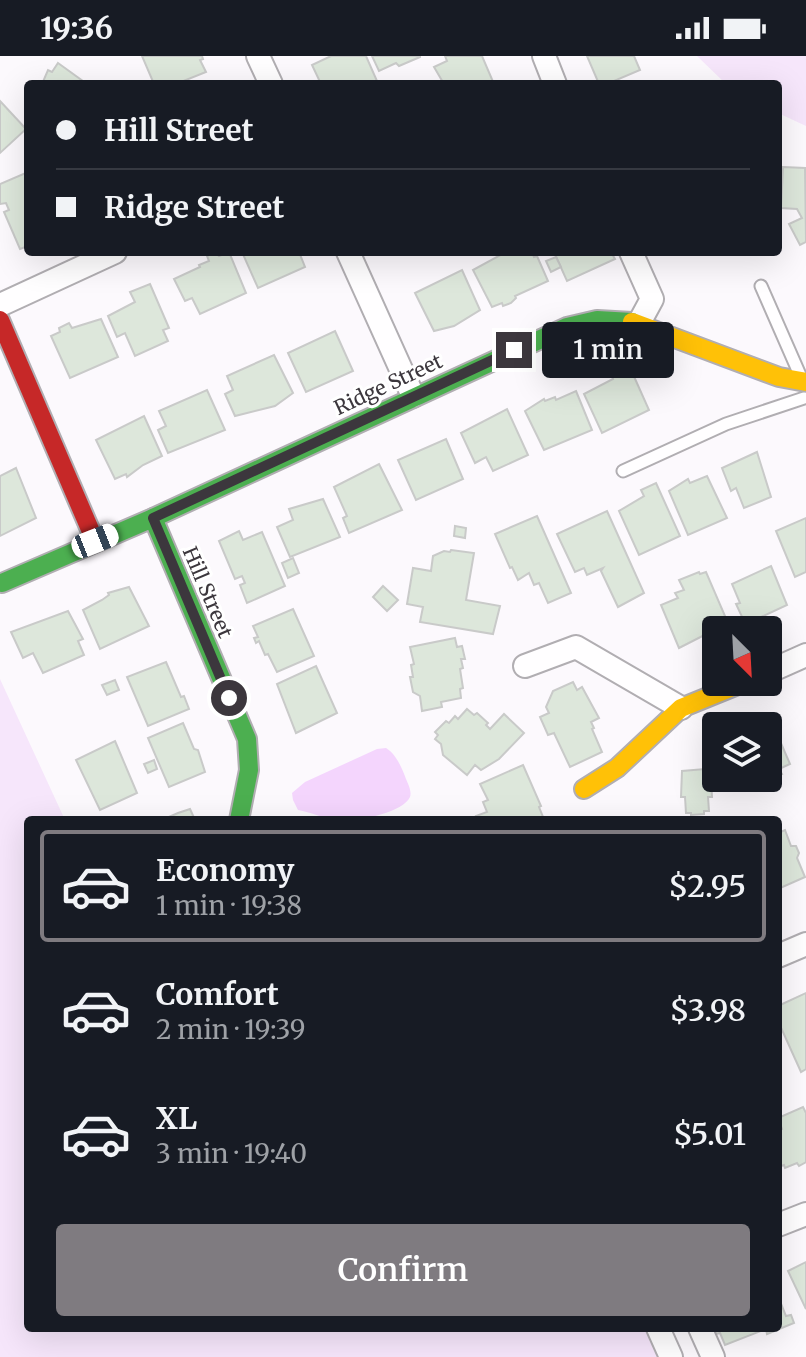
<!DOCTYPE html>
<html lang="en">
<head>
<meta charset="utf-8">
<style>
  body { margin:0; font-family:Merriweather,serif; background:#242831; color:#f1f3f6; height:100vh; display:flex; flex-direction:column; font-size:30px; white-space:nowrap }
  * { box-sizing:border-box; margin:0 }
  p { font-size:26px; color:#9ea1a6 }
  .icon { flex:none; width:44px; height:44px; fill:none; stroke:currentColor; stroke-width:2; stroke-linecap:round; stroke-linejoin:round }
  .map { position:relative; flex:1; overflow:hidden }
  .details { position:absolute; left:24px; top:760px; width:758px; height:516px; display:flex; flex-direction:column; background:#171b24; border-radius:8px; box-shadow:0 8px 32px #0002 }
  .details>* { flex:none }
  .top-card { position:absolute; left:24px; top:24px; width:758px; height:176px; border-radius:8px; box-shadow:0 8px 32px #0002; display:grid; align-content:center; height:176px; padding:0 32px; background:#171b24 }
  .needle { width:52px; rotate:156deg }
  .fabs { position:absolute; left:702px; top:560px; display:grid; gap:16px }
  .fabs a { display:grid; place-items:center; width:80px; height:80px; border-radius:8px; background:#171b24; box-shadow:0 8px 32px #0002; font-size:40px }
  .end { position:absolute; width:36px; height:36px; margin:-18px; border:10px solid #3c373d; background:#fff; box-shadow:0 0 0 4px #fff }
  .from { border-radius:50% }
  .bubble { position:absolute; height:56px; border-radius:8px; background:#171b24; box-shadow:0 8px 32px #0002; font-size:26px; font-weight:600; line-height:56px; text-align:center }
  .car { position:absolute; width:24px; height:48px; margin:-24px -12px; border-radius:10px; box-shadow:0 0 6px 2px #0007; background:linear-gradient(#fff 24%,#345 0 40%,#fff 0 76%,#345 0 86%,#fff 0) }
  .top-card b { display:flex; align-items:center; gap:28px; height:76px; font-size:30px }
  .top-card b+b { border-top:2px solid #363941 }
  .top-card i { width:20px; height:20px; background:#f1f3f6 }
  ul { padding:14px 0 0; list-style:none }
  li { display:flex; align-items:center; gap:24px; height:112px; margin:0 16px 12px; padding:0 16px; border:4px solid transparent; border-radius:8px }
  li div { flex:1 }
  li b { display:block; font-size:30px }
  li em { font-style:normal; font-weight:600 }
  li.on { border-color:#7f7b80 }
  li>.icon { width:72px; height:72px; stroke-width:1.5 }
  .cta { display:flex; gap:16px; margin-top:auto; padding:16px 32px }
  .cta a { flex:1; height:92px; border-radius:8px; background:#7f7b80; color:#fff; font-size:32px; font-weight:600; line-height:92px; text-align:center }
  .status { display:flex; justify-content:space-between; align-items:center; height:56px; padding:0 40px; background:#171b24; direction:ltr }
  .status svg { height:22px; fill:currentColor }
  .map>svg:first-child { display:block }
</style>
</head>
<body>
<div class="status"><b>19:36</b><svg viewBox="0 0 49 12"><path d="M0 12V9h3v3zM5 12V6h3v6zM10 12V3h3v9zM15 12V0h3v12zM26 1h20v11H26zM47 4h2v5h-2z"/></svg></div>
<div class="map">
<svg width="806" height="1301" viewBox="0 0 806 1301">
  <rect width="100%" height="100%" fill="#fcf9fd"/>
  <g fill="#f6e6fb">
    <path d="M697,0H806V70L778,57V28H726Z"/>
    <path d="M0,623L65,764H28V1272H645L657,1301H0Z"/>
  </g>
  <path fill="#f4d5fd" d="M386,692C396,698 402,712 406,723C408,728 412,735 410,741C402,758 351,767 335,764C322,762 311,756 298,754L293,744L292,737L305,726L377,693Z"/>
  <g fill="#dde7db" stroke="#c9cac9" stroke-width="2">
    <path d="M142,0H202L203,3L200,4L206,16L176,28H154Z"/>
    <path d="M331,0H366L377,25L371,28H321L312,9Z"/>
    <path d="M372,0H420V1L399,10L396,7L379,15Z"/>
    <path d="M445,0H482L494,28H444L434,11L447,5Z"/>
    <path d="M587,0H634L640,14L607,28H599Z"/>
    <path d="M58,7L87,28H42L48,14L52,16Z"/>
    <path d="M0,45L26,73L0,97Z"/>
    <path d="M783,111L805,112L806,186L800,189L789,168L802,162L797,153L781,152Z"/>
    <path d="M28,116V190L20,193L4,156L9,154L6,147L0,148V128Z"/>
    <path d="M215,196L219,200L229,196L246,237L200,258L192,242L185,245L174,223L200,211L199,209L209,205L207,200Z"/>
    <path d="M242,196H299L305,211L258,232Z"/>
    <path d="M506,196H532L534,201L537,200L548,225L515,240L516,242L511,247L503,250L502,247L492,251L473,214Z"/>
    <path d="M554,196H611L615,203L567,225Z"/>
    <path d="M556,201L561,211L551,216L546,205Z"/>
    <path d="M462,214L480,254L454,270L434,275L415,237Z"/>
    <path d="M150,228L169,272L163,274L168,285L135,300L125,277L117,281L108,260L135,246L130,236Z"/>
    <path d="M101,263L118,301L70,322L51,280L60,276L59,272L69,267L72,272Z"/>
    <path d="M335,275L353,315L306,336L288,297Z"/>
    <path d="M274,299L293,337L275,350L235,360L225,338L233,334L227,320Z"/>
    <path d="M632,316L649,354L602,377L584,338L613,323L612,320L620,317L621,320Z"/>
    <path d="M207,334L225,374L168,397L158,374L166,370L159,355Z"/>
    <path d="M576,335L592,374L544,394L525,355L544,343L545,345L555,341L556,344Z"/>
    <path d="M507,353L528,399L493,415L486,401L475,407L461,377Z"/>
    <path d="M144,360L162,400L143,409L127,421L126,418L115,423L96,384Z"/>
    <path d="M446,383L463,423L416,444L398,404Z"/>
    <path d="M757,396L771,441L744,452L736,432L731,435L722,412Z"/>
    <path d="M379,408L402,454L349,477L343,462L347,460L334,431Z"/>
    <path d="M16,412L36,462L0,480V420Z"/>
    <path d="M707,420L727,462L688,479L669,435L688,423L690,427Z"/>
    <path d="M656,427L680,480L639,499L619,455L644,440L641,434Z"/>
    <path d="M323,443L340,481L290,501L277,471L293,464L289,453Z"/>
    <path d="M607,455L644,537L618,551L601,515L603,512L587,519L584,512L575,516L557,478Z"/>
    <path d="M537,460L571,537L548,547L539,527L534,529L529,517L518,524L512,511L510,512L495,478Z"/>
    <path d="M806,462V516L795,521L776,475Z"/>
    <path d="M455,470L466,472L465,482L454,480Z"/>
    <path d="M239,475L243,484L262,476L285,530L247,547L240,529L245,527L242,520L235,523L219,485Z"/>
    <path d="M451,494L474,497L466,544L500,550L493,578L420,566L423,551L407,548L413,512L431,515L433,500L444,495L450,496Z"/>
    <path d="M293,502L299,517L288,522L282,507Z"/>
    <path d="M771,510L787,549L748,567L745,562L743,563L736,548L740,547L732,528Z"/>
    <path d="M699,516L700,518L706,516L728,567L679,592L661,549L678,542L675,537L684,534L679,524Z"/>
    <path d="M383,530L398,544L387,555L373,541Z"/>
    <path d="M129,531L149,570L100,593L83,554L102,544L109,539L108,537Z"/>
    <path d="M293,553L314,600L277,616L268,598L265,599L259,585L256,587L254,582L258,581L253,570Z"/>
    <path d="M68,555L83,583L78,585L84,599L43,617L33,597L23,602L11,576Z"/>
    <path d="M455,582L457,591L462,590L465,603H461L463,612L460,613L463,632L460,633L461,642L441,646L442,651L422,655L420,640L413,636L410,621H413L411,609L414,608L410,591Z"/>
    <path d="M166,606L181,641L184,640L189,653L148,670L127,621Z"/>
    <path d="M316,610L337,657L296,677L277,628Z"/>
    <path d="M115,624L119,634L107,639L102,629Z"/>
    <path d="M573,626L577,634L582,631L599,662L591,666L594,672L592,673L602,696L570,711L554,677L548,679L540,661L549,657L546,651L553,635Z"/>
    <path d="M467,653L474,659L477,657L488,667L486,669L490,673L504,658L524,677L499,703L481,714L475,709L467,719L443,699L441,688L435,683L438,679L435,676L446,665L449,667L455,660L458,663Z"/>
    <path d="M183,667L194,693L198,694L205,716L169,731L148,682Z"/>
    <path d="M777,678L790,708L779,713L782,718L771,723L772,726L749,733L744,722H768V680Z"/>
    <path d="M115,685L137,737L100,754L76,704Z"/>
    <path d="M154,704L157,713L148,717L144,708Z"/>
    <path d="M523,709L541,750L539,751L543,761L535,764H478L476,760L487,756L483,746L488,744L480,728Z"/>
    <path d="M705,713L706,723L711,722L712,741H708L709,755H704V758L691,759V757H686L685,741H681L682,715Z"/>
    <path d="M190,753L195,764H162L178,757Z"/>
    <path d="M785,774L791,790H796L799,797L797,802L805,821L778,833V777Z"/>
    <path d="M806,937V1013L801,1016L778,965V950Z"/>
    <path d="M803,1051L806,1057V1106L799,1110L797,1107L785,1112L784,1109L778,1111V1075L782,1073L778,1062Z"/>
    <path d="M806,1206V1253L788,1215Z"/>
    <path d="M778,1240L786,1260L791,1259L794,1267L767,1278L766,1273L725,1289L720,1277L716,1278L714,1272H778Z"/>
  </g>
  <g fill="none" stroke-linecap="round" stroke-linejoin="round">
    <g stroke="#b1aeb2" stroke-width="15">
      <g id="lane">
        <path d="M761,230L800,319"/>
        <path d="M623,415L726,368L804,342"/>
      </g>
    </g>
    <g stroke="#b1aeb2" stroke-width="26">
      <g id="street">
        <path d="M258,0L271,28"/>
        <path d="M544,0L555,28"/>
        <path d="M348,196L413,340"/>
        <path d="M631,196L652,243L639,267"/>
        <path d="M0,249L115,196"/>
        <path d="M525,610L576,591L681,652"/>
        <path d="M768,616L806,599"/>
        <path d="M778,900L806,888"/>
        <path d="M778,1169L806,1158"/>
        <path d="M658,1272L671,1301"/>
        <path d="M700,1272L713,1301"/>
      </g>
    </g>
    <g stroke="#b1aeb2" stroke-width="22">
      <g id="fast">
        <path d="M153,462L247,683L249,714L239,764"/>
        <path d="M2,527L153,462L567,271L597,264L632,266"/>
      </g>
    </g>
    <g stroke="#b1aeb2" stroke-width="22">
      <g id="slow">
        <path d="M632,266L779,321L806,326"/>
        <path d="M584,733L617,712L681,652L745,626"/>
      </g>
    </g>
    <g stroke="#b1aeb2" stroke-width="22">
      <path id="jam" d="M0,264L95,485"/>
    </g>
    <use href="#lane" stroke="#fffeff" stroke-width="11"/>
    <use href="#street" stroke="#fffeff" stroke-width="22"/>
    <use href="#fast" stroke="#4caf50" stroke-width="18"/>
    <use href="#slow" stroke="#ffc107" stroke-width="18"/>
    <use href="#jam" stroke="#c62828" stroke-width="18"/>
  </g>
  <g fill="none" stroke-linecap="round" stroke-linejoin="round">
    <path stroke="#3c373d" stroke-width="10" d="M229,642L153,462L514,294"/>
  </g>
  <g text-anchor="middle" dominant-baseline="central" stroke-width="6" stroke-linejoin="round" paint-order="stroke">
    <g font-size="20" fill="#3c373d" stroke="#fff">
      <text transform="translate(388 328) rotate(-25)">Ridge Street</text>
      <text transform="translate(208 536) rotate(67)">Hill Street</text>
    </g>
  </g>
</svg>
<div class="fabs">
<a><svg class="needle" viewBox="-14 -14 28 28"><path d="M0-13l5 13h-10z" fill="#e53935"/><path d="M0 13l5-13h-10z" fill="#9ea1a6"/></svg></a>
<a><svg class="icon" aria-label="layers" viewBox="0 0 24 24"><path d="M12 4l9 5-9 5-9-5zM3 14l9 5 9-5"/></svg></a>
</div>
<i class="end from" style="left:229px;top:642px"></i>
<i class="end" style="left:514px;top:294px"></i>
<div class="bubble" style="left:542px;top:266px;width:132px">1 min</div>
<i class="car" style="left:95px;top:485px;rotate:68deg"></i>
<div class="top-card">
<b><i class="from"></i>Hill Street</b>
<b><i></i>Ridge Street</b>
</div>
<section class="details">
<ul>
<li class="on"><svg class="icon" aria-label="car" viewBox="0 0 24 24"><path d="M5 17H2v-5l4-1 3-4h7l3 4 3 1v5h-3M9 17h6M6 11h13"/><circle cx="7" cy="17" r="2"/><circle cx="17" cy="17" r="2"/></svg><div><b>Economy</b><p>1 min · 19:38</p></div><em>$2.95</em></li>
<li><svg class="icon" aria-label="car" viewBox="0 0 24 24"><path d="M5 17H2v-5l4-1 3-4h7l3 4 3 1v5h-3M9 17h6M6 11h13"/><circle cx="7" cy="17" r="2"/><circle cx="17" cy="17" r="2"/></svg><div><b>Comfort</b><p>2 min · 19:39</p></div><em>$3.98</em></li>
<li><svg class="icon" aria-label="car" viewBox="0 0 24 24"><path d="M5 17H2v-5l4-1 3-4h7l3 4 3 1v5h-3M9 17h6M6 11h13"/><circle cx="7" cy="17" r="2"/><circle cx="17" cy="17" r="2"/></svg><div><b>XL</b><p>3 min · 19:40</p></div><em>$5.01</em></li>
</ul>
<div class="cta"><a>Confirm</a></div>
</section>
</div>
</body>
</html>
